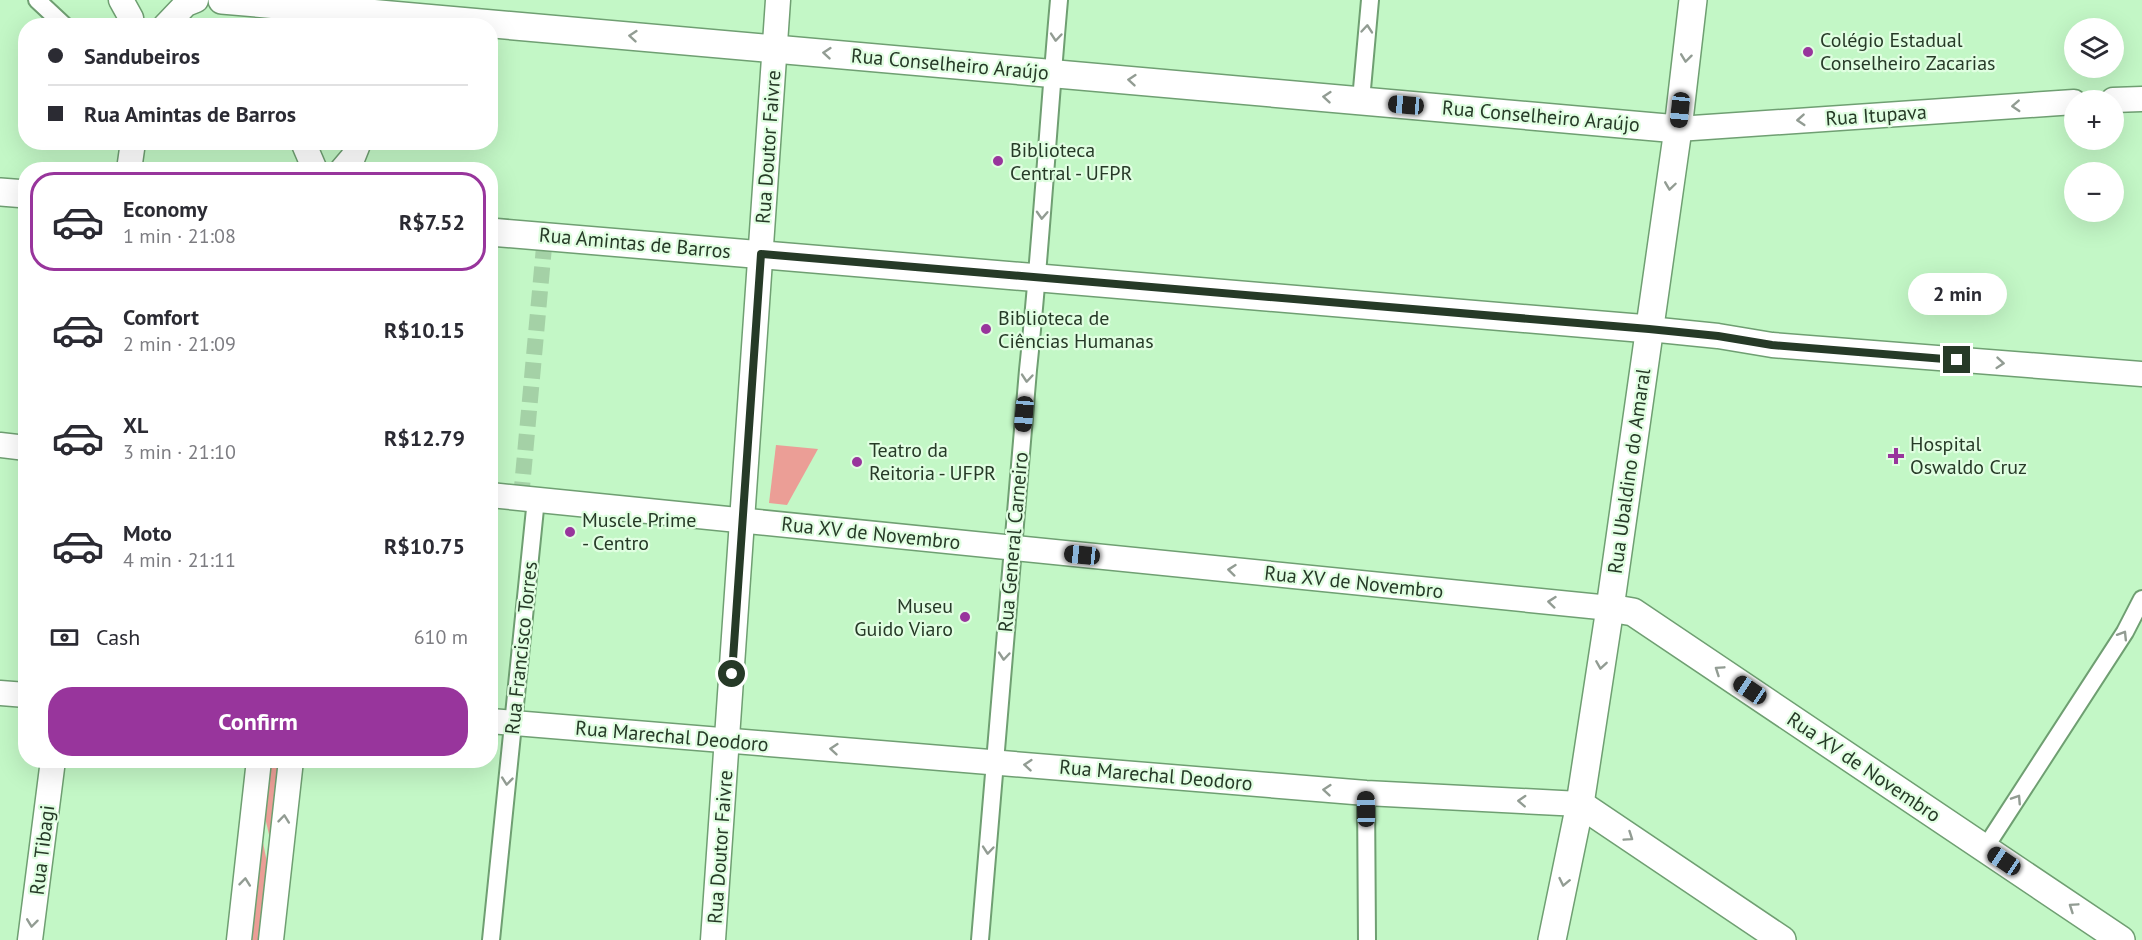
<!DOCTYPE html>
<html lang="en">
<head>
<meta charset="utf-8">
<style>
  body { margin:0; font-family:"PT Sans",sans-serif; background:#f7f7f7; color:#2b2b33; height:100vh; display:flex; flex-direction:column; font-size:22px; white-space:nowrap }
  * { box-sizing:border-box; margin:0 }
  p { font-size:20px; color:#7c7c81 }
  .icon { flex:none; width:33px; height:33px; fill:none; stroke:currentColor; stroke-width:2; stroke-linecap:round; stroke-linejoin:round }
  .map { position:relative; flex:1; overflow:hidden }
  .sheet { position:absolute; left:18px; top:162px; width:480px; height:606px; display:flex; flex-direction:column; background:#fff; border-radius:24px; box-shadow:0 6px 24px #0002 }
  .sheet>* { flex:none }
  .guide { position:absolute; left:18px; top:18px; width:480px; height:132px; border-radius:24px; box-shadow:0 6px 24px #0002; display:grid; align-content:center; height:132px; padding:0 30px; background:#fff }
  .controls { position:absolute; left:2064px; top:18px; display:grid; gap:12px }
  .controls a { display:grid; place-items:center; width:60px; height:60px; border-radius:50%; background:#fff; box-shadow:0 6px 24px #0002; font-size:30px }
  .end { position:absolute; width:27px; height:27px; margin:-14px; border:8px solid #263a27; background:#fff; box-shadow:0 0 0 3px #fff }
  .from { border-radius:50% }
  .bubble { position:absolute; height:42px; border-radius:21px; background:#fff; box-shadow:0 6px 24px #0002; font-size:20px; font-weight:700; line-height:42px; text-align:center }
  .car { position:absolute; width:18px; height:36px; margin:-18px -9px; border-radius:8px; box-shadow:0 0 4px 2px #0007; background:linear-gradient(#222 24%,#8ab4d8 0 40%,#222 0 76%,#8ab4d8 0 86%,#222 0) }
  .guide b { display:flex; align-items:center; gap:21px; height:57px; font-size:22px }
  .guide b+b { border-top:2px solid #e1e1e2 }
  .guide i { width:15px; height:15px; background:#2b2b33 }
  ul { padding:10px 0 0; list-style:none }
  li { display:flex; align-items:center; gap:18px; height:99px; margin:0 12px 9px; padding:0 18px; border:3px solid transparent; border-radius:24px }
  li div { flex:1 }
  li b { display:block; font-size:22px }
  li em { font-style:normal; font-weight:700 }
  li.selected { border-color:#98359c }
  li>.icon { width:54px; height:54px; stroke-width:1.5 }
  .pay { display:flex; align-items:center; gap:15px; height:66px; padding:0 30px; font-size:22px }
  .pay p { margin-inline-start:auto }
  .button { display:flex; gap:12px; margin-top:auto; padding:12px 30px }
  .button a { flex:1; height:69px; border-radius:24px; background:#98359c; color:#fff; font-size:24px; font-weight:700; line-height:69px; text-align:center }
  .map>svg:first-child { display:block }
</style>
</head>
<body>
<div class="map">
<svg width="2142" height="940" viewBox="0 0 2142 940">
  <rect width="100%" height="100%" fill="#c3f7c6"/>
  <g fill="#eb9e96">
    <path d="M776,445L818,449L787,505L769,503Z"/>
    <path d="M263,761H286L275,860L259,792Z"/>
    <path d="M257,813L272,887L265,940H241Z"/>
  </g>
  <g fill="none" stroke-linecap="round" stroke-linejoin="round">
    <path stroke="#a4d1a6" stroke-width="16" stroke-dasharray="16 8" stroke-linecap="butt" d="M521,498L545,236"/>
    <g stroke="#6f9f72" stroke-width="20">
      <g id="street">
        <path d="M37,0L65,26"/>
        <path d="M1361,100L1370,0"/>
        <path d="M1366,793L1367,940"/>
        <path d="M1985,848L2125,632L2142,599"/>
        <path d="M491,940L536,499"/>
        <path d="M980,940L1028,370C1041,247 1048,123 1059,0"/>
      </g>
    </g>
    <g stroke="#6f9f72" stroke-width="27">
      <g id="secondary">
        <path d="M121,0L131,18L132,26"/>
        <path d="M165,26L186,4L196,0"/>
        <path d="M2113,100L2142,99"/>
        <path d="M1678,129L2074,102"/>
        <path d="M303,142L315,170"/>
        <path d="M129,170L133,142"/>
        <path d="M342,170L353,157L359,142"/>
        <path d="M1649,329L1718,336L1772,345L2142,374"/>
        <path d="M0,445L26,448"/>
        <path d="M490,495L1610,608"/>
        <path d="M0,693L26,695"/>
        <path d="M490,721L1366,793L1580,804"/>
        <path d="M30,940L53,760"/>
        <path d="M239,940L259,760"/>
        <path d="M271,940L291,760"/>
        <path d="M713,940L778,0"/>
      </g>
    </g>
    <g stroke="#6f9f72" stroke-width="30">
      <g id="primary">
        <path d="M222,0L1678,129"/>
        <path d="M0,192L26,194"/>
        <path d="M490,232L1649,329"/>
        <path d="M1610,608L1633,612L2121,940"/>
        <path d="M1580,804L1782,940"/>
        <path d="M1552,940L1580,804L1610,608L1678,129L1693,0"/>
      </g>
    </g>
    <use href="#street" stroke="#fff" stroke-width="16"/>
    <use href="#secondary" stroke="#fff" stroke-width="24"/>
    <use href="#primary" stroke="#fff" stroke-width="27"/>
  </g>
  <defs><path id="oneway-chevron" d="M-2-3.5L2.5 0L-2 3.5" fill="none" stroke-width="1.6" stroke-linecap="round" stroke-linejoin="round" transform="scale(1.5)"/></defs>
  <g stroke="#929c93">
    <use href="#oneway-chevron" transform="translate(1367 29) rotate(-85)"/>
    <use href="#oneway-chevron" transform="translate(633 36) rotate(-175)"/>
    <use href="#oneway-chevron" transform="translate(1056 37) rotate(95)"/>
    <use href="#oneway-chevron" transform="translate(827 53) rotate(-175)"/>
    <use href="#oneway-chevron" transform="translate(1686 58) rotate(97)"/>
    <use href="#oneway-chevron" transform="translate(1132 80) rotate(-175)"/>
    <use href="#oneway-chevron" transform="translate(1327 97) rotate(-175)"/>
    <use href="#oneway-chevron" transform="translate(2016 106) rotate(177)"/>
    <use href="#oneway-chevron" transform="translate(1801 120) rotate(176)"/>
    <use href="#oneway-chevron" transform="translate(1670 186) rotate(98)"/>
    <use href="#oneway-chevron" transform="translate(1042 215) rotate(93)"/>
    <use href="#oneway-chevron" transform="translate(2000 363) rotate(5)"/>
    <use href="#oneway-chevron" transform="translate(1027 378) rotate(95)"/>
    <use href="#oneway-chevron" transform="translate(1232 570) rotate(-174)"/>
    <use href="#oneway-chevron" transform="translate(1552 602) rotate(-174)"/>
    <use href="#oneway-chevron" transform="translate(2123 635) rotate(-58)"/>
    <use href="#oneway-chevron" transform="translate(1004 656) rotate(95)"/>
    <use href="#oneway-chevron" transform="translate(1601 665) rotate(99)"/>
    <use href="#oneway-chevron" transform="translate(1719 670) rotate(-146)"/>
    <use href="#oneway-chevron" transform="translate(834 749) rotate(-175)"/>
    <use href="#oneway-chevron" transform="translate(1028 765) rotate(-175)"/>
    <use href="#oneway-chevron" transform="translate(507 781) rotate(96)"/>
    <use href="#oneway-chevron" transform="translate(1327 790) rotate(-175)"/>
    <use href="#oneway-chevron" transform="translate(2017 799) rotate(-57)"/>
    <use href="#oneway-chevron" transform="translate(1522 801) rotate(-177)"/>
    <use href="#oneway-chevron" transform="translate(284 819) rotate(-84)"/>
    <use href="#oneway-chevron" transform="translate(1629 837) rotate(34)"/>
    <use href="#oneway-chevron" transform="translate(988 850) rotate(95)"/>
    <use href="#oneway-chevron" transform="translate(245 882) rotate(-84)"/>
    <use href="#oneway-chevron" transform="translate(1564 882) rotate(102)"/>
    <use href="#oneway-chevron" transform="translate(2073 907) rotate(-146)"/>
    <use href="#oneway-chevron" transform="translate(32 923) rotate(97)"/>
  </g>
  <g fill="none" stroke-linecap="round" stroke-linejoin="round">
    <path stroke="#263a27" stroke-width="8" d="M732,674L761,254L1649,329L1718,336L1772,345L1957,360"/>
  </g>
  <g fill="#98359c" stroke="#e0fee1" stroke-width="2">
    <circle cx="1808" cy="52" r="6"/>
    <circle cx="998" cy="161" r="6"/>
    <circle cx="986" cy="329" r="6"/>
    <path d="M1893 447h6v6h6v6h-6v6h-6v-6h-6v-6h6z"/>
    <circle cx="857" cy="462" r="6"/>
    <circle cx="570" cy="532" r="6"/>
    <circle cx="965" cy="617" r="6"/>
  </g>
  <g text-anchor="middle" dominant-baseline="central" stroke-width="4.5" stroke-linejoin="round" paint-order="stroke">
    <g font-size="20" fill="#263a27" stroke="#e0fee1" text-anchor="start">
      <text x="1820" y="40">Colégio Estadual<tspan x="1820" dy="23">Conselheiro Zacarias</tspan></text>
      <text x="1010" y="150">Biblioteca<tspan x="1010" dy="23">Central - UFPR</tspan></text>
      <text x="998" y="318">Biblioteca de<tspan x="998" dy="23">Ciências Humanas</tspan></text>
      <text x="1910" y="444">Hospital<tspan x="1910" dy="23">Oswaldo Cruz</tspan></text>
      <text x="869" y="450">Teatro da<tspan x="869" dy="23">Reitoria - UFPR</tspan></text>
      <text x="582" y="520">Muscle Prime<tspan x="582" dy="23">- Centro</tspan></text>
      <text x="953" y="606" text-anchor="end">Museu<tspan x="953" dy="23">Guido Viaro</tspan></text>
    </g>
    <g font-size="20" fill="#263a27" stroke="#e0fee1">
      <text transform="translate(950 64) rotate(5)">Rua Conselheiro Araújo</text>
      <text transform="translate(1876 115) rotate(-4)">Rua Itupava</text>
      <text transform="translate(1541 116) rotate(5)">Rua Conselheiro Araújo</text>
      <text transform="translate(768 147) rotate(-86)">Rua Doutor Faivre</text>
      <text transform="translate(635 243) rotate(5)">Rua Amintas de Barros</text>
      <text transform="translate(1629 471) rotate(-82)">Rua Ubaldino do Amaral</text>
      <text transform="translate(871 533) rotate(6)">Rua XV de Novembro</text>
      <text transform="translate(1013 542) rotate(-85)">Rua General Carneiro</text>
      <text transform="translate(1354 582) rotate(6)">Rua XV de Novembro</text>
      <text transform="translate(521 648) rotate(-84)">Rua Francisco Torres</text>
      <text transform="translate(672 736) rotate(5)">Rua Marechal Deodoro</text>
      <text transform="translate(1864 767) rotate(34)">Rua XV de Novembro</text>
      <text transform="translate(1156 775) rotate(5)">Rua Marechal Deodoro</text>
      <text transform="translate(720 847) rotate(-86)">Rua Doutor Faivre</text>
      <text transform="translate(42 850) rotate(-83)">Rua Tibagi</text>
    </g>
  </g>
</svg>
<div class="controls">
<a><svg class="icon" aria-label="layers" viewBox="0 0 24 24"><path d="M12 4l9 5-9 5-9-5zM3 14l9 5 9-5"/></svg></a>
<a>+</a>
<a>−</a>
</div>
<i class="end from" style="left:732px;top:674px"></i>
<i class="end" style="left:1957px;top:360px"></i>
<div class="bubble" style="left:1908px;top:273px;width:99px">2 min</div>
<i class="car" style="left:1406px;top:105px;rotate:275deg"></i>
<i class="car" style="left:1680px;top:110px;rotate:186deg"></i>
<i class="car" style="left:1024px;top:414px;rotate:185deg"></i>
<i class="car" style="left:1082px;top:555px;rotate:276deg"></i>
<i class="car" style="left:1750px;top:690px;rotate:304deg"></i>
<i class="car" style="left:1366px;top:809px;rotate:359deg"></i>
<i class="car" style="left:2004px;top:861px;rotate:304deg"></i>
<div class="guide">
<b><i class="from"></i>Sandubeiros</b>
<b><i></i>Rua Amintas de Barros</b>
</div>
<section class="sheet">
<ul>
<li class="selected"><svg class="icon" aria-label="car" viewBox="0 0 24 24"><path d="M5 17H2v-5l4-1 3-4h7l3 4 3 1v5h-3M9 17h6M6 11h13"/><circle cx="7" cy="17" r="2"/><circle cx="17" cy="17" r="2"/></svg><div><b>Economy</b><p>1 min · 21:08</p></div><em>R$7.52</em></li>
<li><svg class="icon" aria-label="car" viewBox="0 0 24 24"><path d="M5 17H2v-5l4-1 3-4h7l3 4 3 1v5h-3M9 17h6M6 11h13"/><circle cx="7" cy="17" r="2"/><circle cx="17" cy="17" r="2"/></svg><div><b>Comfort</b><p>2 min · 21:09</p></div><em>R$10.15</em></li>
<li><svg class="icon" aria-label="car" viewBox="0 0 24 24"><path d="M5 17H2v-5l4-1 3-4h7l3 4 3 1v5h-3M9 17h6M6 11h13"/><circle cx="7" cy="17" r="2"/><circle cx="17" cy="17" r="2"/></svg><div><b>XL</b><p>3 min · 21:10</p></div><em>R$12.79</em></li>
<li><svg class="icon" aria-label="car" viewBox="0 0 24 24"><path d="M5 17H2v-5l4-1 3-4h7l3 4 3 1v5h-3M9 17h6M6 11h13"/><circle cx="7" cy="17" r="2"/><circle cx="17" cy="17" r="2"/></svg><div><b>Moto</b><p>4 min · 21:11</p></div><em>R$10.75</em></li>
</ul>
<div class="pay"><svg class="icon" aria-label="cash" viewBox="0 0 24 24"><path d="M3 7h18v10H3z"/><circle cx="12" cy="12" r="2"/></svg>Cash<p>610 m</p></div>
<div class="button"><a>Confirm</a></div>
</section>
</div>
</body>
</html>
